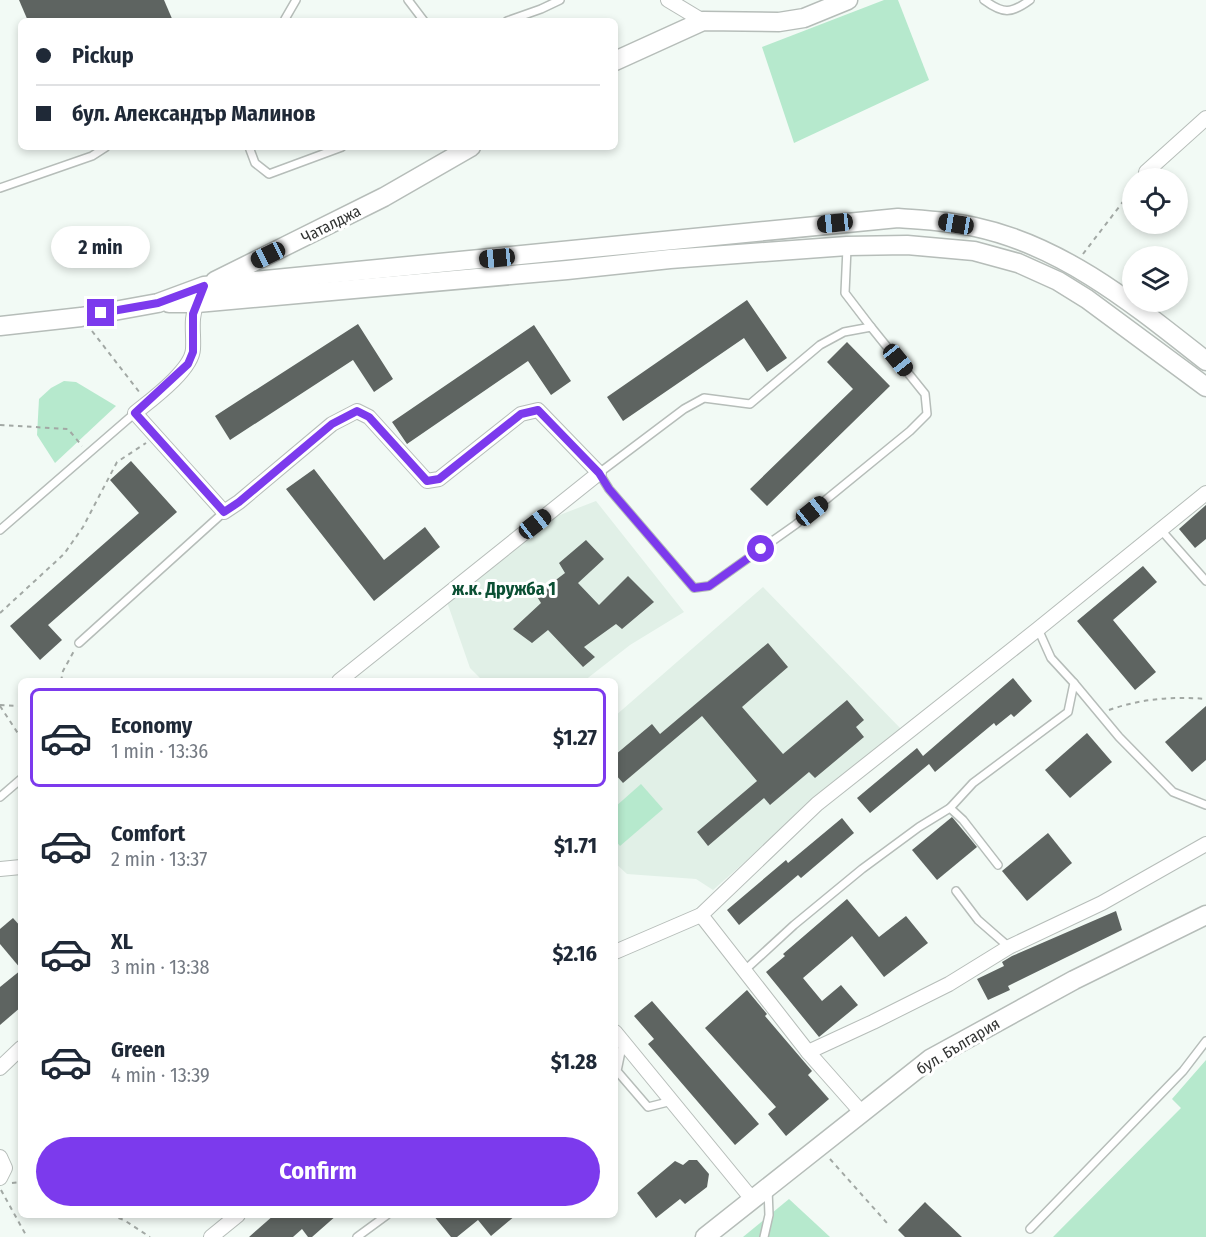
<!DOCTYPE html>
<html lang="en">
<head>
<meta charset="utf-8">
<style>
  body { margin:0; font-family:"Fira Sans Condensed",sans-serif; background:#f2f2f3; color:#1f2937; height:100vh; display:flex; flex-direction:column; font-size:22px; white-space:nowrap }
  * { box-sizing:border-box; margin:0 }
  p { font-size:20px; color:#747a83 }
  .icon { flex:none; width:33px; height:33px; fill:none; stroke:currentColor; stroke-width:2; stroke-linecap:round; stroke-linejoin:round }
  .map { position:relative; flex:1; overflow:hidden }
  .side { position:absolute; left:18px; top:678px; width:600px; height:540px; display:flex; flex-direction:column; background:#fff; border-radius:9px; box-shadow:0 3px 9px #0003 }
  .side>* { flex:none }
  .hud { position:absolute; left:18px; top:18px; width:600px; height:132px; border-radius:9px; box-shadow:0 3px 9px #0003; display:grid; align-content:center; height:132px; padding:0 18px; background:#fff }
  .controls { position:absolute; left:1122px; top:168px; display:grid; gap:12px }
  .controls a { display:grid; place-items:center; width:66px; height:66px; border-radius:50%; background:#fff; box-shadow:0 3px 9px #0003; font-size:30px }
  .end { position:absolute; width:27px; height:27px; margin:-14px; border:8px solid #7c3aed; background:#fff; box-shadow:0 0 0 3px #fff }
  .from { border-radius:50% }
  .bubble { position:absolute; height:42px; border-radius:21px; background:#fff; box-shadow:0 3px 9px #0003; font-size:20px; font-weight:700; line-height:42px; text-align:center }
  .car { position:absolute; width:18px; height:36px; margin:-18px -9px; border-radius:8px; box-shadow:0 0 4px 2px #0007; background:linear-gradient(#222 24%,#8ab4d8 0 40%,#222 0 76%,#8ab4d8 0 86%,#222 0) }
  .hud b { display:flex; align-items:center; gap:21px; height:57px; font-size:22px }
  .hud b+b { border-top:2px solid #e0e1e3 }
  .hud i { width:15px; height:15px; background:#1f2937 }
  ul { padding:10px 0 0; list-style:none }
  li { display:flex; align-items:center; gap:18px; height:99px; margin:0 12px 9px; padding:0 6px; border:3px solid transparent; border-radius:9px }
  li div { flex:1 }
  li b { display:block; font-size:22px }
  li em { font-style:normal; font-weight:700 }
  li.selected { border-color:#7c3aed }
  li>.icon { width:54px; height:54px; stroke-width:1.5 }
  .primary-button { display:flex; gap:12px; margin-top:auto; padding:12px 18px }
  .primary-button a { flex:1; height:69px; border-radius:36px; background:#7c3aed; color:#fff; font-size:24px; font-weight:700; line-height:69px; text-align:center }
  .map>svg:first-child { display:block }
</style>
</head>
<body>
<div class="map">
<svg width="1206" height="1237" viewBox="0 0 1206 1237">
  <rect width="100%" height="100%" fill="#f2faf5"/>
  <g fill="#e1f0e7">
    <path d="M596,501L684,612L630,645L584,681H483L470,668L447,602L552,518Z"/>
    <path d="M763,587L901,729L806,808L713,890L696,879L627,874L615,863V716Z"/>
  </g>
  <g fill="#b6e9cd">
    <path d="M884,0H898L929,80L794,143L762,47Z"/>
    <path d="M64,381L76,382L116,406L55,463L37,435L39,399L51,388Z"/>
    <path d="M641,784L663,809L620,846L615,840V807Z"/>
    <path d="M1206,1060V1237H1053L1181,1108L1172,1099Z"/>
    <path d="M789,1199L830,1237H743Z"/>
  </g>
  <g fill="#5e6461">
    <path d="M19,0H164L173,21H28Z"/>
    <path d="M747,300L787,358L767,372L744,338L623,421L607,397Z"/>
    <path d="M358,324L393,379L374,392L353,360L230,440L215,416Z"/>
    <path d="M534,325L571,381L551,395L528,361L407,444L392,422Z"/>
    <path d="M847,342L890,386L767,506L750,489L853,389L827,362Z"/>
    <path d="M131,461L177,512L48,625L62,640L40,660L10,626L139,513L110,480Z"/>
    <path d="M314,469L384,560L425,527L440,547L374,601L286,489Z"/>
    <path d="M1206,505V539L1195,548L1179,529Z"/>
    <path d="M586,540L604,559L578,583L599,605L628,576L654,602L622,629L616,624L584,647L595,657L583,667L548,630L532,643L513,629L541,603L536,595L565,573L559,563Z"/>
    <path d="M1143,566L1157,582L1113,620L1156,672L1135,690L1077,621Z"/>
    <path d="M768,643L788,667L742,707L783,754L847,700L864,720L856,727L864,737L815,778L809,772L770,805L764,798L708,846L697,832L757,781L702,716L623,783L615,774V755L652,724L660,734Z"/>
    <path d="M1013,678L1032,701L1014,717L1011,714L996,726L994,723L935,772L929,764L870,813L857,798L917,748L923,756Z"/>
    <path d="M1206,706V760L1192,772L1165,742Z"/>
    <path d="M1087,733L1112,762L1070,798L1045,770Z"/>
    <path d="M952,817L977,847L937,880L912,850Z"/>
    <path d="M842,818L854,833L801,878L798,875L739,925L727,910L786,860L788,863Z"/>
    <path d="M1048,833L1072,863L1027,901L1002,871Z"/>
    <path d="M847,899L879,937L906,916L928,943L884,977L852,936L803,978L822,1001L841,985L858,1005L819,1037L766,972L785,956L783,954Z"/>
    <path d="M1116,911L1122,930L1008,986L1010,990L988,1000L977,979L1004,966L1002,962L1012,956Z"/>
    <path d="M13,918L21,927V969L0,944V929Z"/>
    <path d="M21,970V1007L0,1025V987Z"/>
    <path d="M747,990L767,1014L765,1016L812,1071L808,1075L829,1099L786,1136L768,1114L776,1107L705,1028Z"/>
    <path d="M652,1001L759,1124L735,1145L648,1044L654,1039L634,1016Z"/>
    <path d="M689,1160H697L709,1174L707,1187L685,1204L680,1199L656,1218L637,1193L675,1161L683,1165Z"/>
    <path d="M925,1202L929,1206L962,1237H905L898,1230Z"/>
    <path d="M274,1215H337L312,1237H308L302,1229L293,1237H249Z"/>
    <path d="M433,1215H516L491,1236L478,1220L457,1237H451Z"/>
  </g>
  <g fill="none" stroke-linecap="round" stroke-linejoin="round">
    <g stroke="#b6bdb9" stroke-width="10">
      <g id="service">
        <path d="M408,0L424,21"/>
        <path d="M984,0C1003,14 1011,14 1030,0"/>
        <path d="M286,21L285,19L296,0"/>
        <path d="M507,21L541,9L560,0"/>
        <path d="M249,147L255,163L269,174L342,147"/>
        <path d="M0,188L92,156L106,147"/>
        <path d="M847,248L845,293L871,327"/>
        <path d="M871,327L925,394L927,414L910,431L795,525L709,586L694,588L609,489L599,473L684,409L704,398L750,404L820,345L844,332Z"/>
        <path d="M0,530L135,413"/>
        <path d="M1161,530L1206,581"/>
        <path d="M79,643L224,512"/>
        <path d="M1074,683L1119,737L1173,792L1206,805"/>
        <path d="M0,797L21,779"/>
        <path d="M950,808L963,820L998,865"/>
        <path d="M956,891L978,920L1009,947"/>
        <path d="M745,970L794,925L862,869L919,827L950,808L973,783L1068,712L1074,683L1051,658L1038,629"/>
        <path d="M623,1042L617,1071L648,1107L672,1101"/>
        <path d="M1030,1229L1183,1071L1206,1041"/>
        <path d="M357,1237L387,1215"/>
        <path d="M764,1237L769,1215L768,1189"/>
      </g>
    </g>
    <g stroke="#b6bdb9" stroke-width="16">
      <g id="minor">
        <path d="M668,0L703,21"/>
        <path d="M1146,172L1206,118"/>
        <path d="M197,303C190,319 194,332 193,349C192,370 151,400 135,413L224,512L239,502L332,424L357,411L369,417L427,481L439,479L521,414L538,410L599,473L339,681"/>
        <path d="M0,869L21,867"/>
        <path d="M701,915L808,1052L862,1113"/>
        <path d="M615,952L701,915L817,804L1038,629L1206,493"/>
        <path d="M615,1032L752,1199"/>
        <path d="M808,1052L873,1022L949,984L1009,947L1102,903L1206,844"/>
        <path d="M0,1068L21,1048"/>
        <path d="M0,1157L5,1168L0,1178"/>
        <path d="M211,1237L238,1215"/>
      </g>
    </g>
    <g stroke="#b6bdb9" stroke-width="21">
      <g id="tertiary">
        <path d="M615,61L703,21L779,22L804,18L848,0"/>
        <path d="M215,281L384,197L471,147"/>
        <path d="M169,303H197L567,270L670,259L847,246L907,245L974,251L1018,263L1058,281L1087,299L1206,387"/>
        <path d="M0,326L81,317L158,303L204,286L898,218C923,220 949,221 975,227C1064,246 1136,306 1206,361"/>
        <path d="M705,1237L930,1059L1074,980L1206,915"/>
      </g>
    </g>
    <g stroke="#a2a8a4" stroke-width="2" stroke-dasharray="4.5 4.5" stroke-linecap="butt">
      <path d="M1083,254L1132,190"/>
      <path d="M92,331L140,393"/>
      <path d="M0,425L68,429L82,446"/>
      <path d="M0,613L64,554L83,527L117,462L146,443"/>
      <path d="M61,681L63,671L74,651"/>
      <path d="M0,705L21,706"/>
      <path d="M0,706L21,738"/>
      <path d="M1109,710C1140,699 1173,696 1206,699"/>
      <path d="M830,1159L887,1223"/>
      <path d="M12,1183L21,1182"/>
      <path d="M1,1190L27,1237"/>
      <path d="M110,1215L124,1220L150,1237"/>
    </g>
    <use href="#service" stroke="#fff" stroke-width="7"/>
    <use href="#minor" stroke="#fff" stroke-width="14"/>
    <use href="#tertiary" stroke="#fff" stroke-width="18"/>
  </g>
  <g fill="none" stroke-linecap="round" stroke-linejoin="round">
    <path stroke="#7c3aed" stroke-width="8" d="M101,313L158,303L204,286L193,314V352L188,364L135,413L224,512L239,502L332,424L357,411L369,417L427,481L439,479L521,414L538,410L599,473L609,489L694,588L709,586L761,549"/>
  </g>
  <g text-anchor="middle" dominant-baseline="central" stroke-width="6" stroke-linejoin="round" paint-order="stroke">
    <g font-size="16" fill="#323433" stroke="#fff">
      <text transform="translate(331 224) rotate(-27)">Чаталджа</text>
      <text transform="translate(958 1046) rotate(-31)">бул. България</text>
    </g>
    <g font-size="18" font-weight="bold" fill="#0a4f33" stroke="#fff">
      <text x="504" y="589">ж.к. Дружба 1</text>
    </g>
  </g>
</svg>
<div class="controls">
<a><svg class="icon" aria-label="locate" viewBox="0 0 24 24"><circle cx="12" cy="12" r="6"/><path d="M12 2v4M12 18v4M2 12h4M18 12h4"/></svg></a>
<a><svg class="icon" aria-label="layers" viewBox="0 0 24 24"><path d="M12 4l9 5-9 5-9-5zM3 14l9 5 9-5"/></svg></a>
</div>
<i class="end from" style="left:761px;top:549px"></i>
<i class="end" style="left:101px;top:313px"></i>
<div class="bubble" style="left:51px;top:226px;width:99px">2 min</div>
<i class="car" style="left:835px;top:223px;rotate:264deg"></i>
<i class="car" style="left:956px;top:224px;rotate:280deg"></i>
<i class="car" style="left:268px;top:255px;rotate:244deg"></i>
<i class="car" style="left:497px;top:258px;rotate:264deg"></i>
<i class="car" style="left:898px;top:360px;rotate:141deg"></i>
<i class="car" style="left:812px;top:511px;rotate:51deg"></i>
<i class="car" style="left:535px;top:524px;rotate:52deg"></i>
<div class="hud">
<b><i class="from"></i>Pickup</b>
<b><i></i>бул. Александър Малинов</b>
</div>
<section class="side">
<ul>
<li class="selected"><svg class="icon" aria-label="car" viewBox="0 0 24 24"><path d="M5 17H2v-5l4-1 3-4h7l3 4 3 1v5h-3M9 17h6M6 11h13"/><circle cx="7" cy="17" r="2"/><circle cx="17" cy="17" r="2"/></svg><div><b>Economy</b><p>1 min · 13:36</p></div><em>$1.27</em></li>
<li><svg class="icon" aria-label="car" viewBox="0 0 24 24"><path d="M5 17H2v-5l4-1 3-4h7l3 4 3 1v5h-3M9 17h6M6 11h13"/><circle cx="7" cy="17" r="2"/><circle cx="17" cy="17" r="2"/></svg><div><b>Comfort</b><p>2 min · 13:37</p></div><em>$1.71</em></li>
<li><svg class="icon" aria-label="car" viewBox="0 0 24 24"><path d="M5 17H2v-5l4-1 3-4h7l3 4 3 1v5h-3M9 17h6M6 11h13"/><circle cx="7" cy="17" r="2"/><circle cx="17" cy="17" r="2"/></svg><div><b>XL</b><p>3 min · 13:38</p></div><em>$2.16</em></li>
<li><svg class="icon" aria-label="car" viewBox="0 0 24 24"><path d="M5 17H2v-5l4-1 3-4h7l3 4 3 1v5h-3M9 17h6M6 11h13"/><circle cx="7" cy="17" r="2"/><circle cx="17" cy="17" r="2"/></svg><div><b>Green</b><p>4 min · 13:39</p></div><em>$1.28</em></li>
</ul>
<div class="primary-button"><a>Confirm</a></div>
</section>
</div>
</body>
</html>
